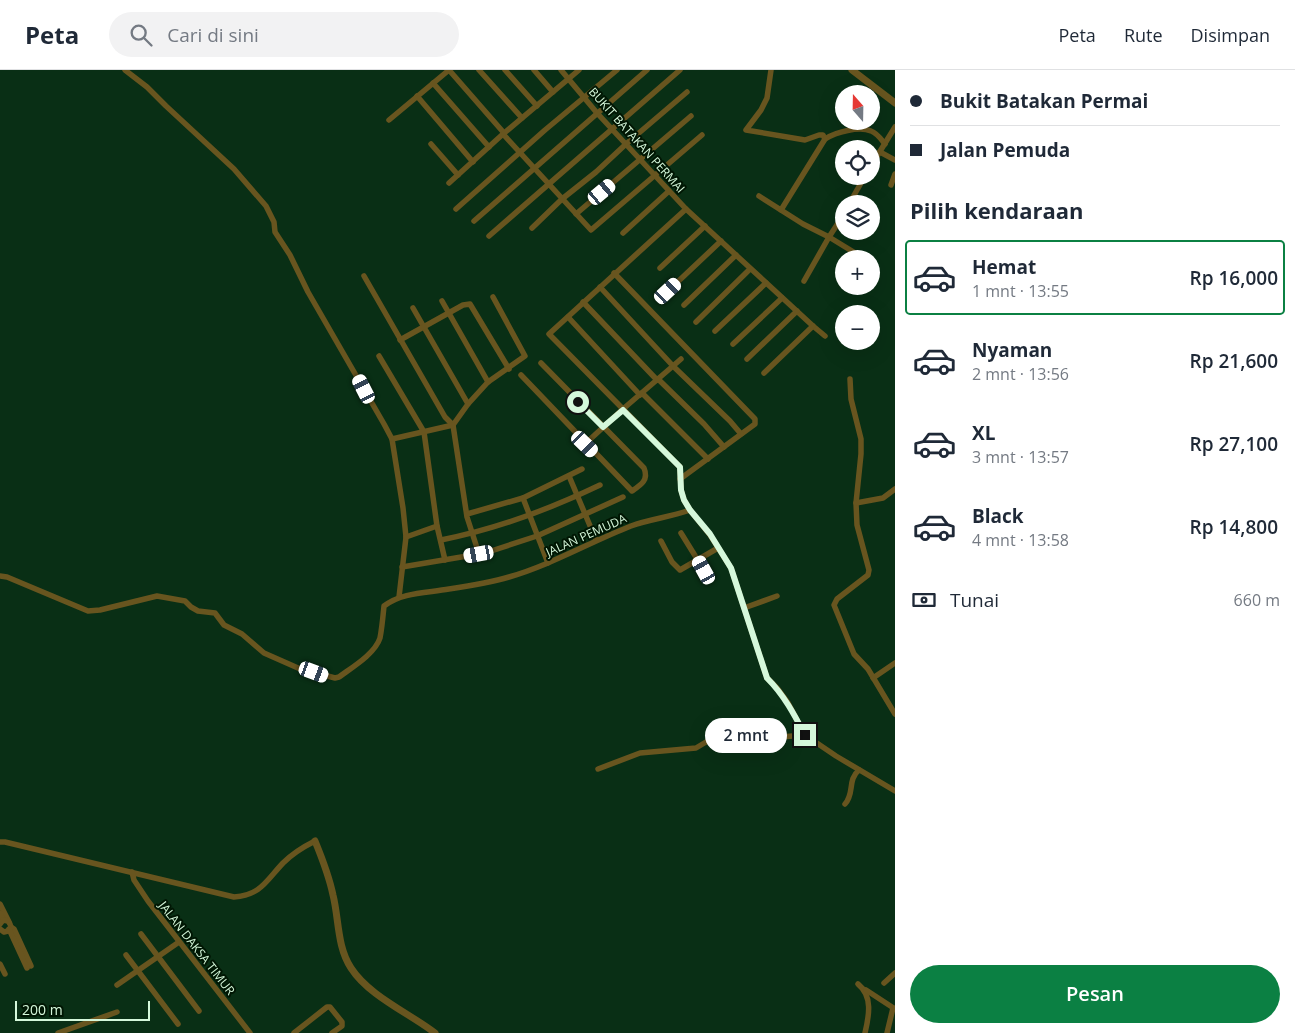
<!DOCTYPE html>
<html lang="id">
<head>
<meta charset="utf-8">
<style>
  body { margin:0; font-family:"Open Sans",sans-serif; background:#f2f2f3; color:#1f2937; height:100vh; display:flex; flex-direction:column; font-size:19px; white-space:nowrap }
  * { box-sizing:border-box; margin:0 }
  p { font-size:16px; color:#747a83 }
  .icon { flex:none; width:28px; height:28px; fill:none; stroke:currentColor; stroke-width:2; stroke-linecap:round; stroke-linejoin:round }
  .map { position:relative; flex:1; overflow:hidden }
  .side { display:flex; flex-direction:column; background:#fff; width:400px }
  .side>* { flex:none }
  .guide { display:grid; align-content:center; height:110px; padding:0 15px; background:#fff }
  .needle { width:32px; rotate:340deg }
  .fabs { position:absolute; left:835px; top:15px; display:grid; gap:10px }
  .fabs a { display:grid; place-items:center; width:45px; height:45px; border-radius:50%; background:#fff; box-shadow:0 5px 20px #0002; font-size:25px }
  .scale { position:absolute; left:15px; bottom:12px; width:135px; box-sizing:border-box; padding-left:5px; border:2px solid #d5f8db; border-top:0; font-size:14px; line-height:18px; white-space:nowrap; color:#d5f8db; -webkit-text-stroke:4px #001603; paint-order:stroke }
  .end { position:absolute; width:22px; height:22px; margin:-11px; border:6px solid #d5f8db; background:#111; box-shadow:0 0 0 2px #111 }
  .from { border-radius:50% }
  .bubble { position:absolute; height:35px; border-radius:18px; background:#fff; box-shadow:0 5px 20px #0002; font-size:16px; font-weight:600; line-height:35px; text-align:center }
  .car { position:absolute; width:15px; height:30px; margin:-15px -8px; border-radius:6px; box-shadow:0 0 4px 1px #0007; background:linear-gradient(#fff 24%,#345 0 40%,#fff 0 76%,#345 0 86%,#fff 0) }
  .guide b { display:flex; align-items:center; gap:18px; height:48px; font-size:19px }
  .guide b+b { border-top:1px solid #e0e1e3 }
  .guide i { width:12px; height:12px; background:#1f2937 }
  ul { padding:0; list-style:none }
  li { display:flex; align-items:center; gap:15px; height:75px; margin:0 10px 8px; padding:0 5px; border:2px solid transparent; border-radius:5px }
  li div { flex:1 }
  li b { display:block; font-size:19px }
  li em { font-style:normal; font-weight:600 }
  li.selected { border-color:#0b8043 }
  li>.icon { width:45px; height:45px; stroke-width:1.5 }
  h2 { padding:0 15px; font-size:22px; line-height:60px }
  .pay { display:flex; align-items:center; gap:12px; height:55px; padding:0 15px; font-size:19px }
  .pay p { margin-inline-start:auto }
  .action { display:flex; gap:10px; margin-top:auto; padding:10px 15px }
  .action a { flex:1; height:58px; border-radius:30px; background:#0b8043; color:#fff; font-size:20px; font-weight:600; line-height:58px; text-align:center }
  header { display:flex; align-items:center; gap:30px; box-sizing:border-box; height:70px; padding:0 25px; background:#fff; border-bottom:1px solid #e0e1e3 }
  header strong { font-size:24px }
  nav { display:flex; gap:28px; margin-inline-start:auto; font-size:18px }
  .search { width:350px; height:45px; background:#f2f2f3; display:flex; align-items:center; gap:12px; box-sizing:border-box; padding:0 18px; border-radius:28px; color:#747a83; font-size:19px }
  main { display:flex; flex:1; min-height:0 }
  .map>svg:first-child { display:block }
</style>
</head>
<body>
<header>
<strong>Peta</strong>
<div class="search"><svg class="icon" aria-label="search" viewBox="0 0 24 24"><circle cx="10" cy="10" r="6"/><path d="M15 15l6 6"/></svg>Cari di sini</div>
<nav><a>Peta</a><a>Rute</a><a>Disimpan</a></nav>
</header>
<main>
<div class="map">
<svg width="895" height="963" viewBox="0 0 895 963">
  <rect width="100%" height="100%" fill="#092f15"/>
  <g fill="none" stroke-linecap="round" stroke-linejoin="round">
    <g stroke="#68551f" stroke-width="5.5">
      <path d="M125,0L147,17L166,36L234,99L266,136L274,152L275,162L290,185L308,222L384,354L392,369L403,438L406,467L399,527"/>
      <path d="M479,0L522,48"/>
      <path d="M505,0L537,36"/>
      <path d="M534,0L553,22"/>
      <path d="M561,0L597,43L686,139L549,264L623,339L585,374"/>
      <path d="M771,0L767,28L761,40L746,60L805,70L819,65H823L825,69"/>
      <path d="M433,13L489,77"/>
      <path d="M417,26L473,92"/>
      <path d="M389,50L449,0L504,63"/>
      <path d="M503,64L591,160L702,65"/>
      <path d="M431,74L458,105"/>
      <path d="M880,82L895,90"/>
      <path d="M871,96L895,57"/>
      <path d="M449,113L503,64L579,0"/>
      <path d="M891,115L895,104"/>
      <path d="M759,126L803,154L829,167L844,144"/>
      <path d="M849,134L865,106"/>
      <path d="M456,139L545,60L617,0"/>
      <path d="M686,139L813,256L825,266"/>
      <path d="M781,140L825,69C836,62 859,56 871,61C877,63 881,69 885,74"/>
      <path d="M576,144L691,46"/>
      <path d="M474,151L647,0"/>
      <path d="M532,158L562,129L596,102L626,74L687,22"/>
      <path d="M623,163L669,121"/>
      <path d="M489,166L680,0"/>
      <path d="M871,193L872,194"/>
      <path d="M660,198L705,156"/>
      <path d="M614,203L755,349V354L680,409"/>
      <path d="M364,206L445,347L453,355"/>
      <path d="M804,211L829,167L865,189"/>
      <path d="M600,217L673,296L623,339L680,397L681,420L684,430L690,440L710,465L731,498L767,608L777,618L788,633L805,665L836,686L895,721"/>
      <path d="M668,221L721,171"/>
      <path d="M442,231L488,312"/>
      <path d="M583,232L657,310"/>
      <path d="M684,235L736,185"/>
      <path d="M413,238L468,334L453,355L467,447L479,484"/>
      <path d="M568,247L640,325"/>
      <path d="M696,252L750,199"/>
      <path d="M715,261L766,213"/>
      <path d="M400,270L463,235L470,234L509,299"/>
      <path d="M733,274L782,228"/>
      <path d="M379,286L424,362L437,456L445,490"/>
      <path d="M681,289L673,296L730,351L741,364"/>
      <path d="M747,289L797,241"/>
      <path d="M764,303L813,256"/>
      <path d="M521,305L632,421C641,415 649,410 644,398L541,293"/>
      <path d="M658,309L704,354L724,377"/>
      <path d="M850,309L851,329L861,369V384L856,433L857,455L869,500L868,505L837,529L834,535L854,584L868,599L895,644"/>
      <path d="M642,323L708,389"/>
      <path d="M468,334L488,312L525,286L493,227"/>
      <path d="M392,369L453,355"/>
      <path d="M569,406L596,470"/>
      <path d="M523,428L548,493"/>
      <path d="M856,433L883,428L895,419"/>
      <path d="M467,444L523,428L582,399"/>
      <path d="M681,463L707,505V509L706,511"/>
      <path d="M406,467L437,456"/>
      <path d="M441,470C497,459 548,440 600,415"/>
      <path d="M661,471L672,492L680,500L718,478"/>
      <path d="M402,497L485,483L537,466L623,427"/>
      <path d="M0,506L7,507L88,541L100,540L157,526L185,531L191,537L198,541L215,543L224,555L242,564L264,583L298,598L335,608L339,607C351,598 375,584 380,568C382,558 383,546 384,536C402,522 427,523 449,519C469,516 489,513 509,507C551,495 590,472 631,456C650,449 671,447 690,440"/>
      <path d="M744,538L777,526"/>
      <path d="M873,608L895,593"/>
      <path d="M598,699L640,683L696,678L711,669L720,666L729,665L768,668L805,665"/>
      <path d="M845,734C855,723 847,710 859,700"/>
      <path d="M0,772H5L234,827C261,825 266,811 283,793C292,784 303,777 315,771"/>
      <path d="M132,802L134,810L148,831L250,963"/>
      <path d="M0,834L9,852"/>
      <path d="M0,843L3,850"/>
      <path d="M0,854L3,850L8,851L10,854L11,857L8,861L4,862L0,859"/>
      <path d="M11,857L14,859L31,896"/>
      <path d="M9,859L27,898"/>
      <path d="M141,864L199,941"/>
      <path d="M126,885L178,954"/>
      <path d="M0,894L5,904"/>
      <path d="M884,913L895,903"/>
      <path d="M858,914C873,926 869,946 865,963"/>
      <path d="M117,915L179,872"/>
      <path d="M866,920L895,939"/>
      <path d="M58,963L117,942"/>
      <path d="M294,963L327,937H330L342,952V956L332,963"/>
      <path d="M887,963L893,938"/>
    </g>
    <g stroke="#68551f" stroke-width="7">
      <path d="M852,0L895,33"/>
      <path d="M315,771C322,788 329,806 333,825C339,849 337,877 351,898C369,926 409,943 435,963"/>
    </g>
  </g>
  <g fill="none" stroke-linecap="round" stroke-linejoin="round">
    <path stroke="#d5f8db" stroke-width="6" d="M578,332L603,357L623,340L680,397L681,420L684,430L690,440L710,464L731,498L767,608C784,625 794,644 805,665"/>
  </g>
  <g text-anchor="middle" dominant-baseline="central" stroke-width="4" stroke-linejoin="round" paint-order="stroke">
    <g font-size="12" fill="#d5f8db" stroke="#001603">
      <text transform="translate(637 70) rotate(48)">BUKIT BATAKAN PERMAI</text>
      <text transform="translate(586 465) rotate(-24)">JALAN PEMUDA</text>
      <text transform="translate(197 878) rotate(52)">JALAN DAKSA TIMUR</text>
    </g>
  </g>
</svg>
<div class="fabs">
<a><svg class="needle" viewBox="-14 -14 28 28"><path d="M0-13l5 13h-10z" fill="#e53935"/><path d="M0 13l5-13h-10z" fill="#747a83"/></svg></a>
<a><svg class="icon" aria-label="locate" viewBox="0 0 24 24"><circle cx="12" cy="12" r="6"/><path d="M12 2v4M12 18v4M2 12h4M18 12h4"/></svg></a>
<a><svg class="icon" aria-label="layers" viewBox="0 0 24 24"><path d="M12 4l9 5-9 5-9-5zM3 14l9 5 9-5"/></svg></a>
<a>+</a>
<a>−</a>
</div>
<div class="scale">200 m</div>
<i class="end from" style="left:578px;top:332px"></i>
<i class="end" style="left:805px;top:665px"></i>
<div class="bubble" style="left:705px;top:648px;width:82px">2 mnt</div>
<i class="car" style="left:602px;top:122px;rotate:50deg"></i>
<i class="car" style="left:668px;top:221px;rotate:47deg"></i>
<i class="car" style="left:364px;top:319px;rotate:333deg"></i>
<i class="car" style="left:585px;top:374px;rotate:134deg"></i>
<i class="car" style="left:479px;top:484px;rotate:260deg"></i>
<i class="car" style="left:704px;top:500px;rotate:331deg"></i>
<i class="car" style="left:314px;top:602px;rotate:110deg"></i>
</div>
<section class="side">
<div class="guide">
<b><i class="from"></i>Bukit Batakan Permai</b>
<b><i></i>Jalan Pemuda</b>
</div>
<h2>Pilih kendaraan</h2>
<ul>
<li class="selected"><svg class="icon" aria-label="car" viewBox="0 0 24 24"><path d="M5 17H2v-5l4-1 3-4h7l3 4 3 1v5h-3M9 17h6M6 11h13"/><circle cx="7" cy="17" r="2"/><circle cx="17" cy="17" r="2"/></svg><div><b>Hemat</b><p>1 mnt · 13:55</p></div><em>Rp 16,000</em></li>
<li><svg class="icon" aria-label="car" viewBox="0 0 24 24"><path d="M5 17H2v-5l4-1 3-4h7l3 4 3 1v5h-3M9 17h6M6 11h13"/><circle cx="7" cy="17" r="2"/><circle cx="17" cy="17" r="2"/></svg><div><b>Nyaman</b><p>2 mnt · 13:56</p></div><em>Rp 21,600</em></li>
<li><svg class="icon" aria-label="car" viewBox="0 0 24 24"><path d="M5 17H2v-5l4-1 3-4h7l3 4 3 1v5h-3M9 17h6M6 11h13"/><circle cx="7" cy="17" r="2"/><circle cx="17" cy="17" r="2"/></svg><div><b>XL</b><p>3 mnt · 13:57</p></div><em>Rp 27,100</em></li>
<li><svg class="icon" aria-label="car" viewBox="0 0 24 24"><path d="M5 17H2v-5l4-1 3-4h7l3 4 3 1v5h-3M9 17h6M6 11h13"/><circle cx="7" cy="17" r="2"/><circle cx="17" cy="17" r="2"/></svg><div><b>Black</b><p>4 mnt · 13:58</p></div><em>Rp 14,800</em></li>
</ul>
<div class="pay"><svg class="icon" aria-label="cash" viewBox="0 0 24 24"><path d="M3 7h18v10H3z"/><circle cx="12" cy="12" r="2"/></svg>Tunai<p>660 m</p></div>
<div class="action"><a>Pesan</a></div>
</section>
</main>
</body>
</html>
